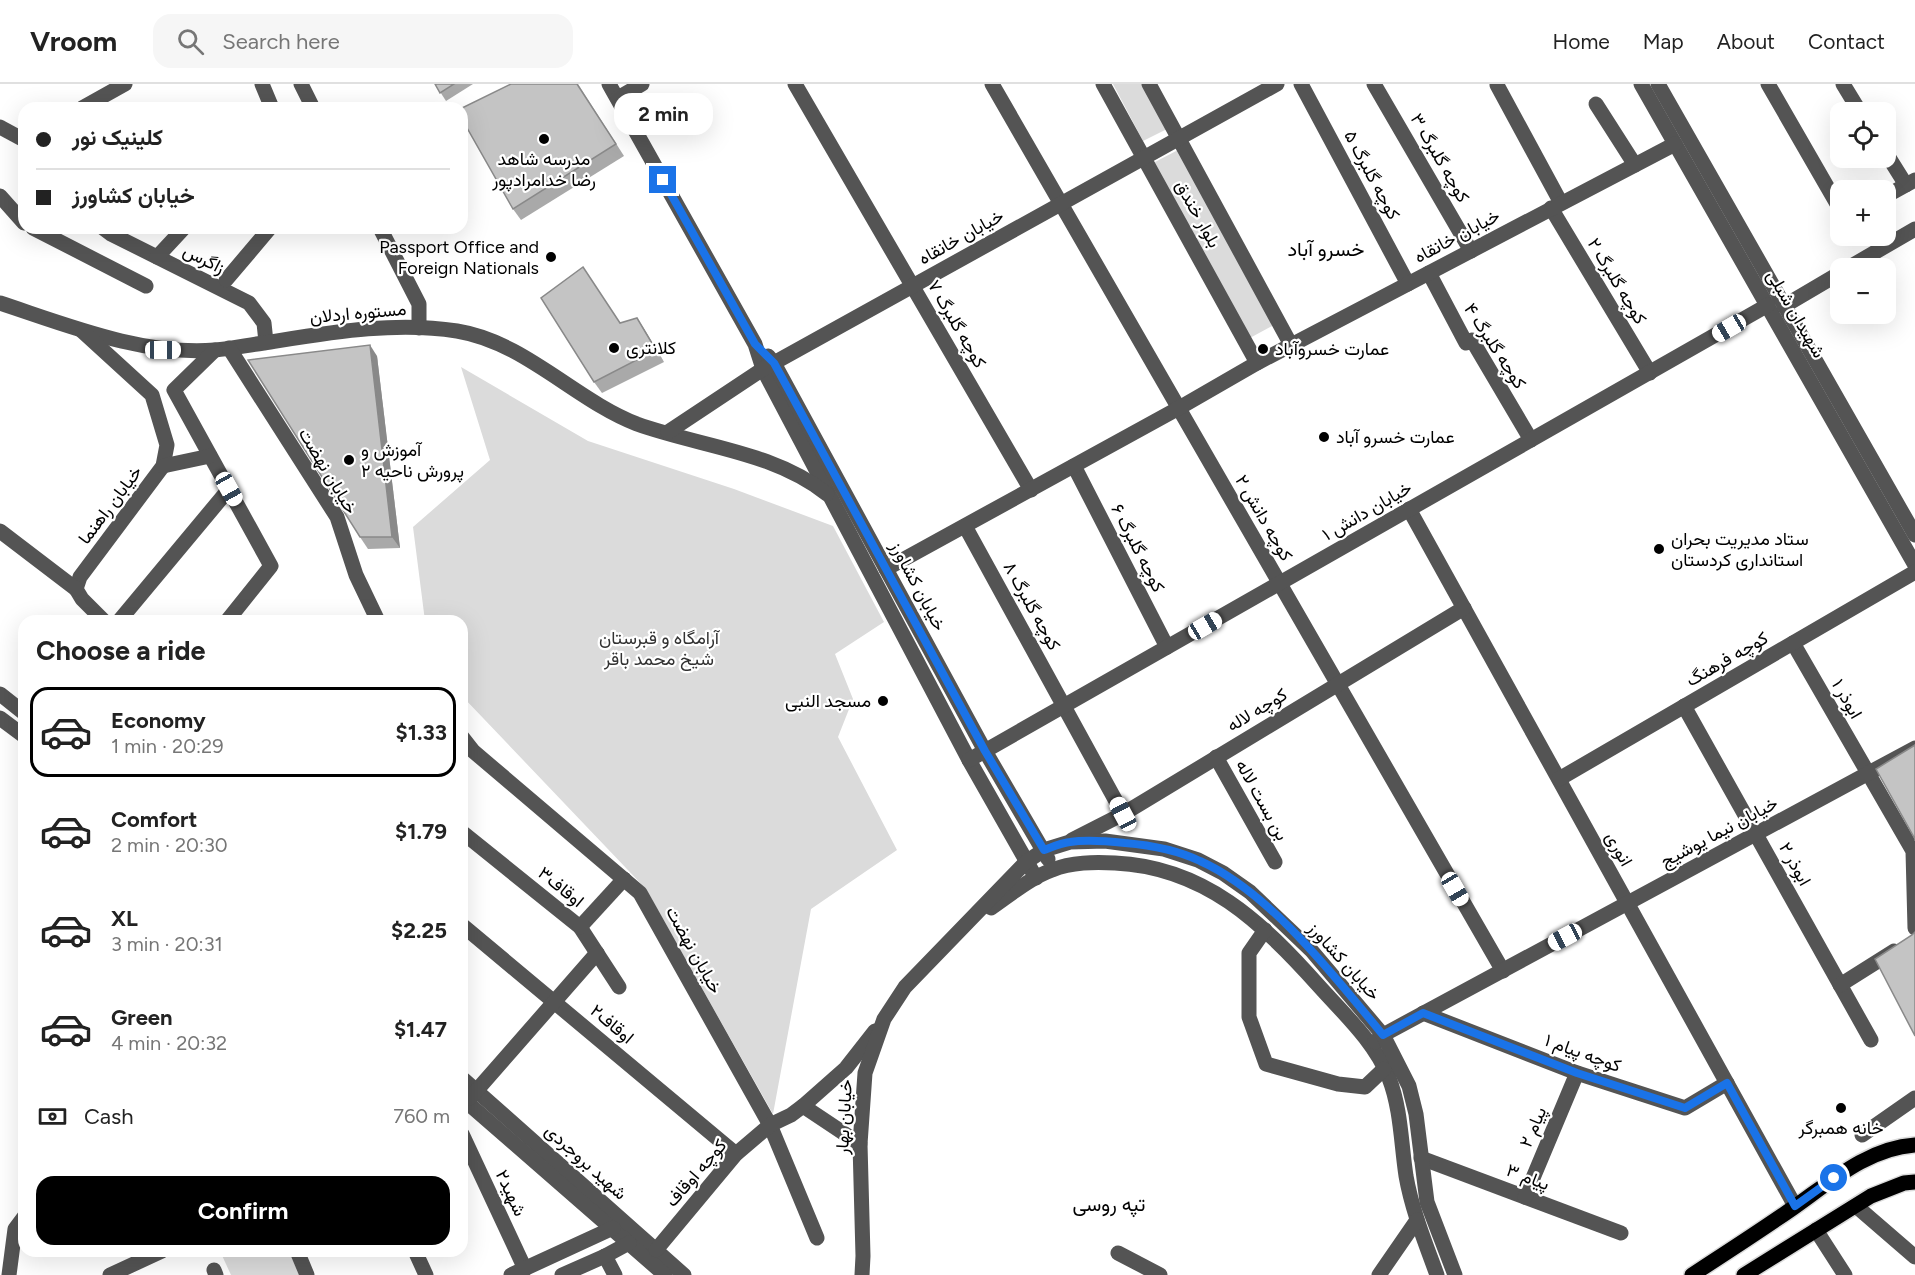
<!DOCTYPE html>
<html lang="en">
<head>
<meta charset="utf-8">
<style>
  body { margin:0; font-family:Figtree,Vazirmatn,sans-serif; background:#f6f6f6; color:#222; height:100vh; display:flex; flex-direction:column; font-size:22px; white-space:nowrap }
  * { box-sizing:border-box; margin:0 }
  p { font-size:20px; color:#767676 }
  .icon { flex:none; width:33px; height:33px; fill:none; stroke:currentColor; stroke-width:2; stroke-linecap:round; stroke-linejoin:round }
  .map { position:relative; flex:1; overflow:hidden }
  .drawer { position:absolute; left:18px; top:531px; width:450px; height:642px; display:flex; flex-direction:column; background:#fff; border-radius:18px; box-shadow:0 6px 24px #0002 }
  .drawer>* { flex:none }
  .banner { position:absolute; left:18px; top:18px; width:450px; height:132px; border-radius:18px; box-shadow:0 6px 24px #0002; display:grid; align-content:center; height:132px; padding:0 18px; background:#fff }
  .fabs { position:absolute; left:1830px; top:18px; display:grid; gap:12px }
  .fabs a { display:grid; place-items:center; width:66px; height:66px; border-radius:12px; background:#fff; box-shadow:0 6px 24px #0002; font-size:30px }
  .end { position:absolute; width:27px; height:27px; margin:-14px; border:8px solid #1a73e8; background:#fff; box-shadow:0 0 0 3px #fff }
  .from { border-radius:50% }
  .bubble { position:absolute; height:42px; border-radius:18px; background:#fff; box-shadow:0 6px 24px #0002; font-size:20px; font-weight:700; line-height:42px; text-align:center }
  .car { position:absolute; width:18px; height:36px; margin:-18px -9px; border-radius:8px; box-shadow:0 0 4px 2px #0007; background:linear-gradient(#fff 24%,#345 0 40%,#fff 0 76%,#345 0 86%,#fff 0) }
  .banner b { display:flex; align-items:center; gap:21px; height:57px; font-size:22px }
  .banner b+b { border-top:2px solid #e0e0e0 }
  .banner i { width:15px; height:15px; background:#222 }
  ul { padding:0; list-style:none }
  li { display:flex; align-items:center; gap:18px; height:90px; margin:0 12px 9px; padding:0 6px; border:3px solid transparent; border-radius:18px }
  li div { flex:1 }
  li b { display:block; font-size:22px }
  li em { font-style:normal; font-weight:700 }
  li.active { border-color:#000 }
  li>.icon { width:54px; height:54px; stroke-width:1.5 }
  h2 { padding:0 18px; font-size:27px; line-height:72px }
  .pay { display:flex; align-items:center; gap:15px; height:66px; padding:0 18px; font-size:22px }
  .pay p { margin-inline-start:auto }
  .action { display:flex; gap:12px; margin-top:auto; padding:12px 18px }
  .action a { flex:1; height:69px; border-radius:18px; background:#000; color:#fff; font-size:24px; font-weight:700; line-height:69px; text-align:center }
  header { display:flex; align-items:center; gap:36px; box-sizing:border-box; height:84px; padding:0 30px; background:#fff; border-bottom:2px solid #e0e0e0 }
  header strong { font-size:28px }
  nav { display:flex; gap:33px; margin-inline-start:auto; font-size:21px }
  .search { width:420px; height:54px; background:#f6f6f6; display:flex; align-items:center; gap:15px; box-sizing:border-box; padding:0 21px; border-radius:18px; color:#767676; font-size:22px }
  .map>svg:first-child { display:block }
</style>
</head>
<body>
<header>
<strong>Vroom</strong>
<div class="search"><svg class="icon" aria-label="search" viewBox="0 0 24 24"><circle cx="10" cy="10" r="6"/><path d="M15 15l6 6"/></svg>Search here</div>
<nav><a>Home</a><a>Map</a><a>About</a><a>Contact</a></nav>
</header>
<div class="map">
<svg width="1915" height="1191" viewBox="0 0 1915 1191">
  <rect width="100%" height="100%" fill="#fff"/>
  <g fill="#dbdbdb">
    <path d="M1113,0H1146L1169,44L1143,57Z"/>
    <path d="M1180,65L1274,241L1248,255L1153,79Z"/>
    <path d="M461,283L588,357L734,405L833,442L884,538L835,570L853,615L838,653L897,766L811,825L773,1030L646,805L462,612V537H425L413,443L490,376Z"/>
    <path d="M220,1167H289L299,1191H231Z"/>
  </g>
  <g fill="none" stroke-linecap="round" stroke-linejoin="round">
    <g stroke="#dbdbdb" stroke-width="18">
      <g id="major">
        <path d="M1692,1191C1726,1169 1760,1147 1793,1124C1830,1098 1868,1064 1915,1061"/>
        <path d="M1744,1191L1871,1112L1904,1099L1915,1098"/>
      </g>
    </g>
    <g stroke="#545454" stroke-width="15">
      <path d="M262,0L272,24"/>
      <path d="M301,0L313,24"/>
      <path d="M609,0L755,260L763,285L969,676L1036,794"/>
      <path d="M795,0L1031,406"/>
      <path d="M992,0L1503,887"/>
      <path d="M1103,0L1257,279"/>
      <path d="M1149,0L1291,261"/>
      <path d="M1301,0L1408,200"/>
      <path d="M1374,0L1471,167"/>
      <path d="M1641,0L1915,481"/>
      <path d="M1658,0L1915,451"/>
      <path d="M1768,0L1840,125"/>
      <path d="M1843,0L1860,28"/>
      <path d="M1497,1L1561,119"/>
      <path d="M618,14L642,0"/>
      <path d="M1596,20L1635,81"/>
      <path d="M82,24L125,0"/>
      <path d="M0,43L24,56"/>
      <path d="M1886,69L1906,101"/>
      <path d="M0,112L24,139"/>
      <path d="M1886,112L1915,96"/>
      <path d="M1551,124L1650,289"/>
      <path d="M33,144L146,202"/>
      <path d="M103,144L111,150L249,219L264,239L266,258"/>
      <path d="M380,144L419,220V244"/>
      <path d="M157,173L184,144"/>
      <path d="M1848,184L1915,145"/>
      <path d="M1429,189L1466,259L1472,256L1531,356"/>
      <path d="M226,196L270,144"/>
      <path d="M0,219C67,241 143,272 215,266C231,265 248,261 264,259C328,249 393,237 457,247C525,258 575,316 637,340C701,363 772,367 827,410"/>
      <path d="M1784,222L1840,189"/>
      <path d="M82,247L152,311L167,361L163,382L80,493L76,505L82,515L104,537"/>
      <path d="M229,264L337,433L356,491L378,537"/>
      <path d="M215,266L174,306L271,482L227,537"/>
      <path d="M768,272L774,279L985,667L1048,775"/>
      <path d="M668,348L763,285L1277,0"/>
      <path d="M163,382L210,372"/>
      <path d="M1074,382L1167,563"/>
      <path d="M1409,425L1795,1122"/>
      <path d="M965,442L1123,730"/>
      <path d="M0,447L76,505"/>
      <path d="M886,485L1179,324L1257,279L1675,60"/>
      <path d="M119,537L229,405"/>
      <path d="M1793,559L1913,767L1915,844"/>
      <path d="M0,610L24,629"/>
      <path d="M1684,622L1871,956"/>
      <path d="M0,634L24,652"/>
      <path d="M462,653L473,667L640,809L770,1041L817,1154"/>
      <path d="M1216,673L1275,778"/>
      <path d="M969,676L1768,221"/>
      <path d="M1559,695L1915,488"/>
      <path d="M462,748L580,843L619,903"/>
      <path d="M1072,756L1123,730L1464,524"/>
      <path d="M991,824C1010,811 1030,794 1052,786C1072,778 1094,778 1115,779C1204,783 1262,838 1318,901C1343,929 1375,958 1389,994C1401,1025 1401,1059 1406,1092C1412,1126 1425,1158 1437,1191"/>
      <path d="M462,841L736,1070"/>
      <path d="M580,843L624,795"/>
      <path d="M1265,846L1249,869V933L1266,980L1338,1000L1365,1003L1384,985"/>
      <path d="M1840,901L1894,867"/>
      <path d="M1423,929L1577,989L1685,1024L1727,999"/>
      <path d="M1375,958L1383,951L1915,664"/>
      <path d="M462,994L684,1191"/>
      <path d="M462,1014L665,1191"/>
      <path d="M470,1014L597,869"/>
      <path d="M803,1022L860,1060"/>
      <path d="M462,1050L525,1185"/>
      <path d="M1862,1051L1915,1014"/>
      <path d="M1421,1074L1621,1149"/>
      <path d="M1525,1113L1577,989"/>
      <path d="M1856,1122L1915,1173"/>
      <path d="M1816,1146L1845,1191"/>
      <path d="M656,1166L736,1070L770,1041L791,1031L803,1022L846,984L875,947"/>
      <path d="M297,1167L307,1191"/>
      <path d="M415,1167L426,1191"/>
      <path d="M1118,1169L1160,1191"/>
      <path d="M605,1172L615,1191"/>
      <path d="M214,1186L216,1191"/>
      <path d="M9,1191L15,1145L24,1133"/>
      <path d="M110,1191L162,1167"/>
      <path d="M511,1191L613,1144"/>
      <path d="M562,1191L605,1172L629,1159"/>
      <path d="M862,1191L863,1172L860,1060L865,989L884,935L905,903L1026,778L1044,766L1070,758L1105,757L1164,765L1198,776L1223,789L1250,808L1311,866L1383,951L1409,1002L1416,1030L1427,1118L1455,1191"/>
      <path d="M1379,1191L1417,1136"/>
    </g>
    <use href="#major" stroke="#000" stroke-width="15"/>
  </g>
  <g fill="#a9a9a9">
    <path d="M435,0H473L446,17Z"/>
    <path d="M578,0L624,72L521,136L513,125Z"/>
    <path d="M637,234L644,245L664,278L602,309L594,298Z"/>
    <path d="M377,272L400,464L368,465L360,453Z"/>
  </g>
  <g fill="#898989">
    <path d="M637,234L644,245L664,278L656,266Z"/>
    <path d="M370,261L377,272L400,464L392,453Z"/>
  </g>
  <g fill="#c4c4c4" stroke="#898989" stroke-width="1.5">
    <path d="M435,0H454L440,9Z"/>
    <path d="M511,0H577L616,60L513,125L462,35V24Z"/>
    <path d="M583,183L620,239L637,234L656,266L594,298L541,214Z"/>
    <path d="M370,261L392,453H360L248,276Z"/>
    <path d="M1915,661V757V755L1876,685Z"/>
    <path d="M1915,848V952L1875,875L1912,851Z"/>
  </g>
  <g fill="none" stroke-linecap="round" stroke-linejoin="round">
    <path stroke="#1a73e8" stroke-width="8" d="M663,96L755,260L774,279L985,667L1044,766C1052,763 1061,759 1070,758C1087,755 1107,757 1125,759C1149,761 1177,766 1200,777C1270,808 1335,893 1383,951L1423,929L1577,989L1685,1024L1727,999L1795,1122L1834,1094"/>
  </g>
  <g fill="#000" stroke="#fff" stroke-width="2">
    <circle cx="544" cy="55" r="6"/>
    <circle cx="551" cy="173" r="6"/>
    <circle cx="614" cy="264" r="6"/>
    <circle cx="1263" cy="265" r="6"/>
    <circle cx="1324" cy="353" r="6"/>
    <circle cx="349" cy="376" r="6"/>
    <circle cx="1659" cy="465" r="6"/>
    <circle cx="883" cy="617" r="6"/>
    <circle cx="1841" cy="1024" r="6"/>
  </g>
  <g text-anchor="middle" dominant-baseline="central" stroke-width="4.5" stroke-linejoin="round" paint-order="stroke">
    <g font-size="18" fill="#000" stroke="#fff">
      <text transform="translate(1440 74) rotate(60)">کوچه گلبرگ ۳</text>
      <text transform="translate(1372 91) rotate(62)">کوچه گلبرگ ۵</text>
      <text transform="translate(1198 130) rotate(61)">بلوار خندق</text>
      <text transform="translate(1457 152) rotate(-28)">خیابان خانقاه</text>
      <text transform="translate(961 153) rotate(-29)">خیابان خانقاه</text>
      <text transform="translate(204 175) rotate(27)">زاگرس</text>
      <text transform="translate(1617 197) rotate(59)">کوچه گلبرگ ۲</text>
      <text transform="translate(358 229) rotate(-5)">مستوره اردلان</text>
      <text transform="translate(1796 230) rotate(60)">شهیدان شبلی</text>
      <text transform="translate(957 240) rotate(60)">کوچه گلبرگ ۷</text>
      <text transform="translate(1495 262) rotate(57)">کوچه گلبرگ ۴</text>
      <text transform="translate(328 387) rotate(59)">خیابان نهضت</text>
      <text transform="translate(110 421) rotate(-53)">خیابان راهنما</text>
      <text transform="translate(1367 427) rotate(-30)">خیابان دانش ۱</text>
      <text transform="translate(1264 434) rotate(60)">کوچه دانش ۲</text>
      <text transform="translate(1138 464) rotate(63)">کوچه گلبرگ ۶</text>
      <text transform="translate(918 502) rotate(62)">خیابان کشاورز</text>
      <text transform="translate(1032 522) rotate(61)">کوچه گلبرگ ۸</text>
      <text transform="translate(1727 575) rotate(-30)">کوچه فرهنگ</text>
      <text transform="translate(1847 615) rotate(60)">ابوذر ۱</text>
      <text transform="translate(1257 626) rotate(-31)">کوچه لاله</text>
      <text transform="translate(1262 716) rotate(61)">بن بست لاله</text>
      <text transform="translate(1719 748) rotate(-28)">خیابان نیما یوشیج</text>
      <text transform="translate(1619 765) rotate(61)">انوری</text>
      <text transform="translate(1795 780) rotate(61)">ابوذر ۲</text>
      <text transform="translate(561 803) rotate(39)">اوقاف۳</text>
      <text transform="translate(694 866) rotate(61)">خیابان نهضت</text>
      <text transform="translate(1344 877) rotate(48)">خیابان کشاورز</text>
      <text transform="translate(612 940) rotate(40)">اوقاف۲</text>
      <text transform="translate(1583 969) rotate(20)">کوچه پیام ۱</text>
      <text transform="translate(844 1033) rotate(-87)">خیابان بهار</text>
      <text transform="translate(1533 1043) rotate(-67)">پیام ۲</text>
      <text transform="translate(586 1078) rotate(42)">شهید بروجردی</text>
      <text transform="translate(696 1089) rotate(-49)">کوچه اوقاف</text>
      <text transform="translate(1528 1093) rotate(21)">پیام ۳</text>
      <text transform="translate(511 1109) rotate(65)">شهید۲</text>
    </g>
    <g font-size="18" fill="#000" stroke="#fff" text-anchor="start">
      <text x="544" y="75" text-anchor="middle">مدرسه شاهد<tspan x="544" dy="21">رضا خدامرادپور</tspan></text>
      <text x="539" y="163" text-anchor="end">Passport Office and<tspan x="539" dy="21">Foreign Nationals</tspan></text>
      <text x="626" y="264">کلانتری</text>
      <text x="1275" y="265">عمارت خسروآباد</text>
      <text x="1336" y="353">عمارت خسرو آباد</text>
      <text x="361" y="366">آموزش و<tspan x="361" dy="21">پرورش ناحیه ۲</tspan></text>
      <text x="1671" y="455">ستاد مدیریت بحران<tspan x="1671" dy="21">استانداری کردستان</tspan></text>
      <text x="871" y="617" text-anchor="end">مسجد النبی</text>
      <text x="1841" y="1044" text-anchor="middle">خانه همبرگر</text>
    </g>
    <g font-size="18" fill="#323232" stroke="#fff">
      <text x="659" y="554">آرامگاه و قبرستان<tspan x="659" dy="21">شیخ محمد باقر</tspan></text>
    </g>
    <g font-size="20" fill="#000" stroke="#fff">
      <text x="1326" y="165">خسرو آباد</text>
      <text x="1109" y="1120">تپه روسی</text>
    </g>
  </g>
</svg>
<div class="fabs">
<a><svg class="icon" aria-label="locate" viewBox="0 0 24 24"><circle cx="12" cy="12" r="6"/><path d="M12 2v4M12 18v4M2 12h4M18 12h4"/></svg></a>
<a>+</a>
<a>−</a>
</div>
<i class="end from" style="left:1834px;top:1094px"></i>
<i class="end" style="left:663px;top:96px"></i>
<div class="bubble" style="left:614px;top:9px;width:99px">2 min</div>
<i class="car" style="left:1729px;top:244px;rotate:240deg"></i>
<i class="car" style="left:163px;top:266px;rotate:90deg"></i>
<i class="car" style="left:229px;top:405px;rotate:151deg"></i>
<i class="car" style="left:1205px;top:542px;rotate:60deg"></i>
<i class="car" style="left:1123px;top:730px;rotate:332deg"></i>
<i class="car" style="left:1455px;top:805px;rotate:150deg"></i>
<i class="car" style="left:1565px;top:853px;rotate:242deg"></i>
<div class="banner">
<b><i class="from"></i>کلینیک نور</b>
<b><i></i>خیابان کشاورز</b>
</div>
<section class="drawer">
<h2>Choose a ride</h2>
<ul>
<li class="active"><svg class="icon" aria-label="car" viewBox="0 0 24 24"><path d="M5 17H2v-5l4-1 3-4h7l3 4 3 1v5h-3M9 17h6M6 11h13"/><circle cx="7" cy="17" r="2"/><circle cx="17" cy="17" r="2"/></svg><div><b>Economy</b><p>1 min · 20:29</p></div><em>$1.33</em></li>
<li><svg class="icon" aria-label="car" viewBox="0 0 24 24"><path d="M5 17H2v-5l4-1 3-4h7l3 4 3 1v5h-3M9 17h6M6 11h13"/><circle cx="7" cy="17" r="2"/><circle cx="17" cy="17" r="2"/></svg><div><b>Comfort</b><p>2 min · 20:30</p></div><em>$1.79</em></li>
<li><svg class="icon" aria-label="car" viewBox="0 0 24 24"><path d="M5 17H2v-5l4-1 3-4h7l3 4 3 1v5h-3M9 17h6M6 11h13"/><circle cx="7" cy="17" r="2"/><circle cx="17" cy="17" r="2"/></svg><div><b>XL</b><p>3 min · 20:31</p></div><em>$2.25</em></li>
<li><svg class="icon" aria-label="car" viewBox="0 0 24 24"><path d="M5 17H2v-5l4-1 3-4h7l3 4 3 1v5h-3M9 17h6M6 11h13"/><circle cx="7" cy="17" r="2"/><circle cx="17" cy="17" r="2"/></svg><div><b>Green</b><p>4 min · 20:32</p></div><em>$1.47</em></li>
</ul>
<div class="pay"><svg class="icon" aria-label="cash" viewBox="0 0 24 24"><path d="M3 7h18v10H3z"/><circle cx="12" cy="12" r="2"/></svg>Cash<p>760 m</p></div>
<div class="action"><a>Confirm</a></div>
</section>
</div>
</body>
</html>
